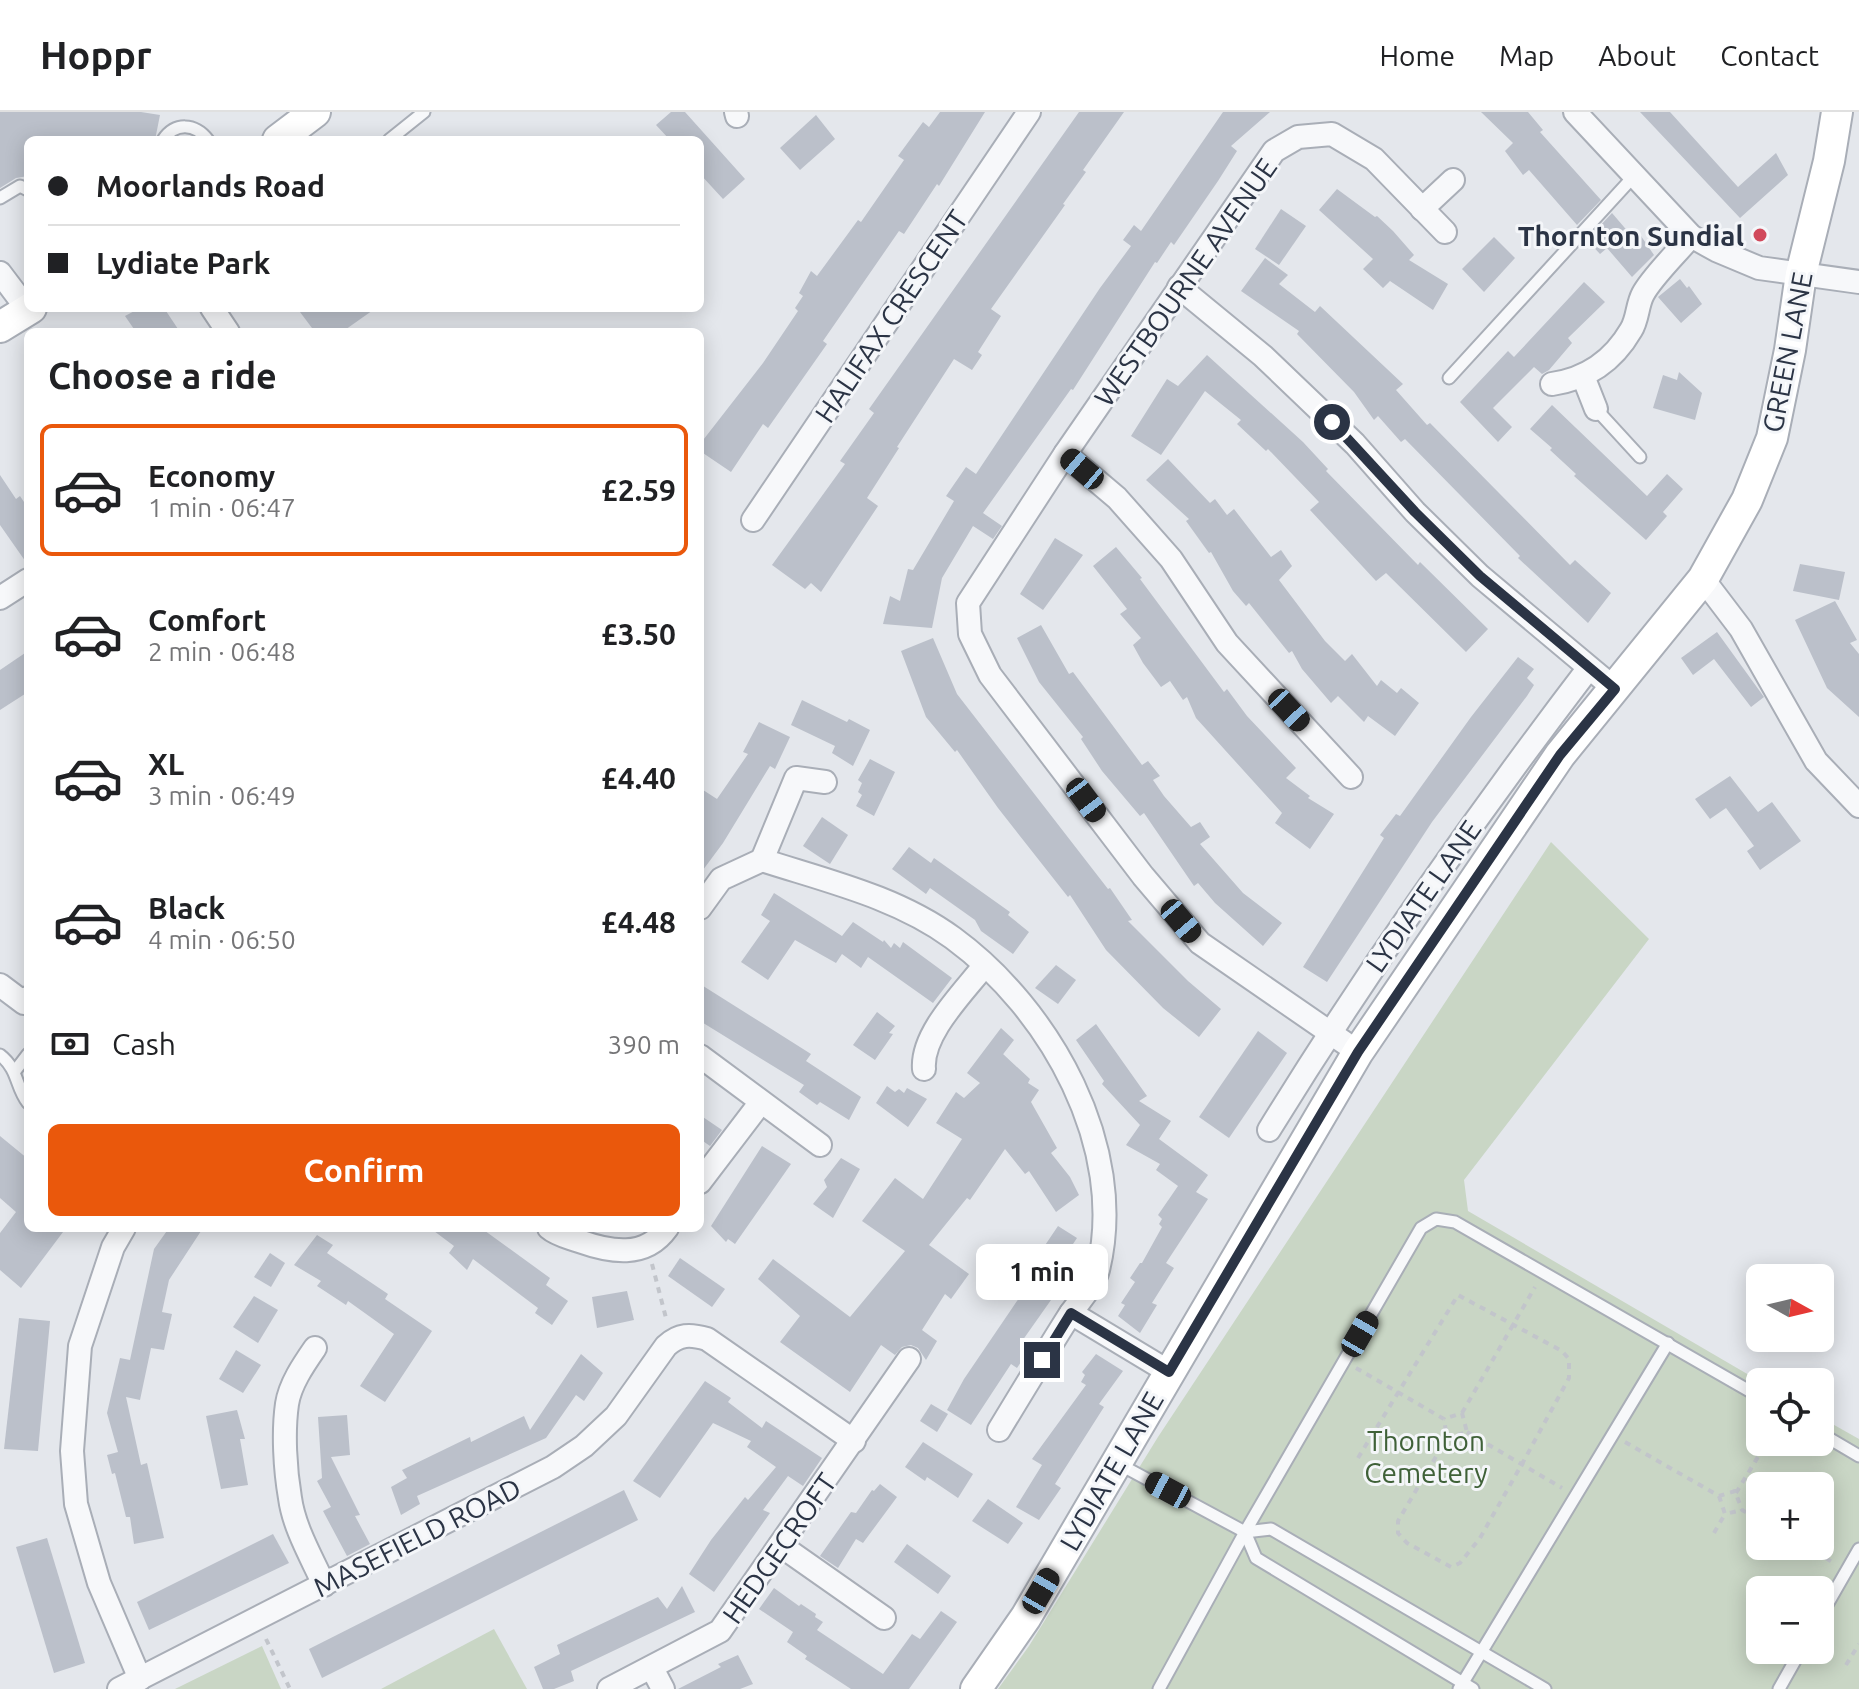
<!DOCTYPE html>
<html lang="en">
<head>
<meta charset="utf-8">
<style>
  body { margin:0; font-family:Ubuntu,sans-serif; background:#f6f6f6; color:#202124; height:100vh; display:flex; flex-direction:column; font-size:30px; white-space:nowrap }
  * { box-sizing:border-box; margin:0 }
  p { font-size:26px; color:#757577 }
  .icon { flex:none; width:44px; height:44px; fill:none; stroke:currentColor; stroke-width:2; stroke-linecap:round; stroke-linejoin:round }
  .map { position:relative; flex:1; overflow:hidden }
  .details { position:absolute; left:24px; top:216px; width:680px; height:904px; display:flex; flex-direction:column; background:#fff; border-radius:12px; box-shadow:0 4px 20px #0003 }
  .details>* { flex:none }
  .banner { position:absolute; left:24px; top:24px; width:680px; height:176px; border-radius:12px; box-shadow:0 4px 20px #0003; display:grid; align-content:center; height:176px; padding:0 24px; background:#fff }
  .needle { width:52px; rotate:98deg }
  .fabs { position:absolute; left:1746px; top:1152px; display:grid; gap:16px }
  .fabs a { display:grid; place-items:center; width:88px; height:88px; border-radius:12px; background:#fff; box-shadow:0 4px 20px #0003; font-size:40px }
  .end { position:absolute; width:36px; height:36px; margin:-18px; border:10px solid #2b3445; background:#fff; box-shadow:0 0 0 4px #fff }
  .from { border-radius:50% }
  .bubble { position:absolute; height:56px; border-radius:12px; background:#fff; box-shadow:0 4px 20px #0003; font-size:26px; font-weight:600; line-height:56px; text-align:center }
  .car { position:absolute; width:24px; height:48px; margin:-24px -12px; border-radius:10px; box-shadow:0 0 6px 2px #0007; background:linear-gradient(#222 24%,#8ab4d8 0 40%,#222 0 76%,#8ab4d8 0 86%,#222 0) }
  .banner b { display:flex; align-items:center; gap:28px; height:76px; font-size:30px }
  .banner b+b { border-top:2px solid #e0e0e0 }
  .banner i { width:20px; height:20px; background:#202124 }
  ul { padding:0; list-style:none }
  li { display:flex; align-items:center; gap:24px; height:132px; margin:0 16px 12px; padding:0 8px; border:4px solid transparent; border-radius:12px }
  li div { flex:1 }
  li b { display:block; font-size:30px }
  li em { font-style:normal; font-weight:600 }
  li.selected { border-color:#ea580c }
  li>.icon { width:72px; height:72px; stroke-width:1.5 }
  h2 { padding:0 24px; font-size:36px; line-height:96px }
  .pay { display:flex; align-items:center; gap:20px; height:88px; padding:0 24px; font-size:30px }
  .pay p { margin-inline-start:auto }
  .action { display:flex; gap:16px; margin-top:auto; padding:16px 24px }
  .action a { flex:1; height:92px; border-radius:12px; background:#ea580c; color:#fff; font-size:32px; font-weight:600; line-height:92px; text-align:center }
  header { display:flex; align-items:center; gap:48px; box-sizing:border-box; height:112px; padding:0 40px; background:#fff; border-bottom:2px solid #e0e0e0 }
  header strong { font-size:38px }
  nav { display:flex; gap:44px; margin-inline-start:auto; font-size:28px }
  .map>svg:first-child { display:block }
</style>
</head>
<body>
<header>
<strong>Hoppr</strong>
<nav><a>Home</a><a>Map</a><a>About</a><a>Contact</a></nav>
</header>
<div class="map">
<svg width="1859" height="1577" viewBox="0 0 1859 1577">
  <rect width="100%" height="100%" fill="#e4e7ec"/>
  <g fill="#c9d6c5" fill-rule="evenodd">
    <path d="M1551,730L1649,827L1464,1068L1468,1099L1761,1270L1760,1330H1820V1305L1859,1327V1577H998L1029,1534L1158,1325ZM1760,1374H1820V1434H1760ZM1760,1478H1820V1538H1760Z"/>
    <path d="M494,1517L527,1577H381Z"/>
    <path d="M262,1534L281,1577H175Z"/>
  </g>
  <g fill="#bbc0ca">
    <path d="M0,0H141L160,3L155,28H28V64L16,66L0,76Z"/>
    <path d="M671,0H685L745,67L723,87L700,62V28H670L656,13Z"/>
    <path d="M940,0H985L939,74L937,72L904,122L899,119L823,229L827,232L768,316L763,312L731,360L700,339V332L763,251L798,199L795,196L803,184L799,181L811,159L817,164L858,108L861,110L904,48L898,44L923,10L929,15Z"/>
    <path d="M1079,0H1124L1083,58L1086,60L1063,92L1065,93L991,197L1001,204L978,240L982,243L972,258L954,247L897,335L899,336L867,386L878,394L821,480L811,471L805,477L772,453L845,352L840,349L874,301L869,297Z"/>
    <path d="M1223,0H1270L1231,34L1237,39L1218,69L1174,133L1171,130L1157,151L1155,150L1073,278L1071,277L983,401L1002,414L993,427L973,414L942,466L932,516L883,512L890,484L900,489L908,457L913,458L954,389L946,384L966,355L976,362L1100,176L1131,134L1123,128L1134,113L1141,119Z"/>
    <path d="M1481,0H1528L1543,18L1540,20L1601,88L1577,113L1529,58L1523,63L1505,39L1513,31Z"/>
    <path d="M1640,0H1670L1738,75L1776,41L1788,63L1740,106Z"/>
    <path d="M816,3L835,27L800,58L780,36Z"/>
    <path d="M1337,77L1375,105L1377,104L1393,119L1414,143L1409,148L1448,172L1433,198L1390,169L1383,176L1363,157L1373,147L1319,98Z"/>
    <path d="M1281,97L1306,114L1279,153L1255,137Z"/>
    <path d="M1612,101L1636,129L1641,124L1654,143L1632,165L1607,136L1600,142L1587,128Z"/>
    <path d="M1494,125L1515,146L1484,180L1462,157Z"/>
    <path d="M1265,146L1288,163L1279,172L1315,200L1320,194L1403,272L1396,278L1427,313L1430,311L1570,453L1575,448L1611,481L1588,511L1518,446L1520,444L1405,327L1401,330L1378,304L1374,308L1354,280L1297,222L1299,219L1241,179Z"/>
    <path d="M1680,167L1687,176L1689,174L1702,192L1681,211L1658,185Z"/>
    <path d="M1584,170L1605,190L1568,226L1572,231L1549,258L1542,262L1534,255L1493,296L1512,315L1498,330L1460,290L1508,239L1514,245Z"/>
    <path d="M140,196H164L180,220H136L125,204Z"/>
    <path d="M297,196H376L342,220H315Z"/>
    <path d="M1207,243L1303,330L1328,357L1326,359L1418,453L1420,450L1488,517L1466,540L1386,461L1376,469L1310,398L1319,390L1268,337L1266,339L1237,312L1241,308L1205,279L1161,343L1131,324L1167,267L1178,274Z"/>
    <path d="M1679,260L1702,281L1695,308L1653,296L1663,263L1677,268Z"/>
    <path d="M1552,293L1647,384L1667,362L1683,377L1663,400L1667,404L1646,428L1574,364L1576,362L1550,338L1552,336L1530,317Z"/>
    <path d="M1168,347L1210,391L1215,387L1227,403L1234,397L1271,445L1281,438L1292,454L1279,468L1325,529L1345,549L1352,542L1377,574L1381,568L1397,581L1401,576L1419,591L1395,624L1368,604L1364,610L1338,584L1331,591L1302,557L1292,539L1289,541L1249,491L1246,494L1233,479L1211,440L1209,441L1186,409L1189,407L1146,368Z"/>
    <path d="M0,363L16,387L20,384L28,396V453L0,413Z"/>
    <path d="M1055,426L1083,443L1043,498L1020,482Z"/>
    <path d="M1116,435L1142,466L1140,467L1224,580L1227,577L1247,604L1296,656L1286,666L1310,684L1308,686L1334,702L1310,737L1275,711L1282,701L1196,606L1187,585L1183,588L1170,569L1161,575L1143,551L1133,533L1141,526L1120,502L1127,497L1093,454Z"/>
    <path d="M1800,452L1845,460L1839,488L1793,479Z"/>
    <path d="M1835,489L1857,528L1850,531L1859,542V605L1827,576L1795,508Z"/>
    <path d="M1041,513L1069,562L1073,560L1142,653L1148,649L1160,664L1153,668L1164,684L1191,715L1200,710L1210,725L1200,732L1243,781L1282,811L1263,834L1215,791L1198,771L1194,774L1144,701L1140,704L1102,659L1081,627L1083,625L1039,570L1017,526Z"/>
    <path d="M1717,520L1764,585L1751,595L1714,547L1693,563L1681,546Z"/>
    <path d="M933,526L957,582L1108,777L1110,776L1132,808L1128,809L1188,869L1221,897L1199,925L1163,896L1106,838L1070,783L1068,785L998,696L957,638L955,640L926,605L901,539Z"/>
    <path d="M28,539V580L0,598V558Z"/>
    <path d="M1518,545L1534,557L1527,566L1534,573L1527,584L1432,710L1327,870L1303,855L1384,726L1380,723L1396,702L1400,704L1471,605Z"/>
    <path d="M802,588L847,610L849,607L870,618L853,654L832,641L835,634L791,613Z"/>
    <path d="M759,610L790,625L775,657L770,654L723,731L700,762V676L717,687L748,642L743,640Z"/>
    <path d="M870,647L895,660L874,704L856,694L862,683L858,680L862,671L858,668Z"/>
    <path d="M1730,664L1758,700L1772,690L1801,729L1760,758L1747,739L1754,734L1726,696L1710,707L1695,687Z"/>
    <path d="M822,705L848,723L830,752L803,734Z"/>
    <path d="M909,735L931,751L934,746L1010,800L1008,803L1029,820L1013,842L981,819L975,808L930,776L926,782L892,757Z"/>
    <path d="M774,781L842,824L853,810L883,830L884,828L891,836L894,831L900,836L903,830L952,866L933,891L868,845L861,856L842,842L836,851L795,828L768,868L741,850L770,809L761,803Z"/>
    <path d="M1056,853L1076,868L1058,892L1035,876Z"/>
    <path d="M700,872L811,942L806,949L861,985L849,1008L820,990L817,993L799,980L804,973L700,909Z"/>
    <path d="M877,900L895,914L889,921L893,922L875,948L853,933Z"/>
    <path d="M1096,912L1147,984L1139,989L1171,1009L1159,1027L1208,1063L1196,1080L1208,1087L1166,1151L1174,1156L1152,1191L1157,1193L1140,1221L1118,1204L1125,1193L1121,1191L1135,1170L1130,1166L1140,1151H1142L1162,1115L1159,1112L1162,1107L1158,1103L1178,1074L1156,1058L1160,1052L1126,1033L1140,1013L1102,972L1104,969L1076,928Z"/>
    <path d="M1001,916L1014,928L994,954L1003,942L1030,967L1028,971L1039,978L1031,990L1057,1036L1051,1041L1070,1065L1079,1083L1056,1100L1029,1059L1025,1062L1005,1037L970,1088L967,1086L929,1133L969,1162L951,1187L945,1182L922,1218L937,1229L926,1248L918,1236L911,1233L902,1235L895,1243L881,1233L850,1280L780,1230L800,1204L758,1167L773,1147L850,1205L905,1139L862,1109L895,1066L923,1087L962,1027L936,1011L956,980L964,986L980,971L967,961Z"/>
    <path d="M1258,919L1287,941L1229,1026L1199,1005Z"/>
    <path d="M887,974L895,980L899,977L904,981L907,976L927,987L908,1015L876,991Z"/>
    <path d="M700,1003L722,1018L710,1034L700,1027Z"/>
    <path d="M0,1024L28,1047V1116H66L21,1176L0,1158V1121L16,1100L0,1086Z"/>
    <path d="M762,1034L791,1052L735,1132L728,1127L726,1130L711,1114Z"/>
    <path d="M841,1046L860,1057L833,1106L813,1092L827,1075L824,1068Z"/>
    <path d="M1058,1114L1077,1126L1063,1147L1069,1152L1047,1186L1051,1188L1020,1232L1029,1238L1017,1256L1011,1252L971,1313L947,1298L964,1267L1038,1158L1031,1154Z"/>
    <path d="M169,1116H203L169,1168L162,1200L172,1202L164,1238L151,1236L140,1288L126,1285L141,1353L147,1351L164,1426L134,1432L130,1405H126L115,1361L112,1362L107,1343L118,1340L107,1301L120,1246L130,1248L154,1137Z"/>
    <path d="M430,1116H481L550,1166L546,1173L568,1189L552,1213L535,1201L538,1196L473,1147L467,1158L449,1141L454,1134Z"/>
    <path d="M317,1123L333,1133L327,1141L388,1182L385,1187L432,1219L385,1290L360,1274L394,1222L348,1189L346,1193L317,1174L321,1169L294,1153Z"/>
    <path d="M270,1141L285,1151L271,1175L254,1165Z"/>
    <path d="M680,1146L725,1177L712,1195L668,1164Z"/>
    <path d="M627,1179L634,1208L597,1216L592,1185Z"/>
    <path d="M254,1184L278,1198L258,1231L233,1215Z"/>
    <path d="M19,1206L50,1209L38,1339L4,1337Z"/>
    <path d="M236,1238L261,1253L243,1281L219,1267Z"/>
    <path d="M581,1242L603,1261L584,1289L576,1283L546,1326L417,1384L420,1392L401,1403L391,1375L407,1366L402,1358L470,1325L471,1330L524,1304L530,1318Z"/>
    <path d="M1096,1242L1123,1259L1099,1292L1104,1295L1055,1372L1061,1376L1039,1408L1016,1395L1042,1353L1032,1347L1086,1273L1081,1270L1085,1263L1082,1260Z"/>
    <path d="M705,1269L731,1286L728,1290L762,1316L766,1309L822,1346L803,1374L788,1364L763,1398L770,1401L714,1480L689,1462L711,1428L745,1385L748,1388L776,1355L747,1335L751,1329L713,1311L660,1386L633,1369Z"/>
    <path d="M931,1292L948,1302L937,1320L920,1309Z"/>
    <path d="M237,1298L245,1327H240L248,1373L221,1377L206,1304Z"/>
    <path d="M347,1303L350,1343L331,1345L360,1403L355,1404L370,1432L347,1444L323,1399L331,1395L317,1369L322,1366L318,1305Z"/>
    <path d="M923,1330L973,1362L958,1386L927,1365L925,1369L905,1355Z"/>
    <path d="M880,1372L897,1385L863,1431L856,1427L838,1456L820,1444L851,1400L856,1401L872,1378L874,1379Z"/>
    <path d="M624,1378L638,1408L322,1566L309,1537Z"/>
    <path d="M988,1387L1023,1411L1008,1432L972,1409Z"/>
    <path d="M273,1422L289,1451L149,1518L137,1490Z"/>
    <path d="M47,1426L85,1551L54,1561L16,1435Z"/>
    <path d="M907,1432L951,1464L938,1482L894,1450Z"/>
    <path d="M682,1474L695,1500L571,1559L574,1569L554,1577H543L534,1555L560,1542L557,1533L658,1485L667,1497Z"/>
    <path d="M774,1476L799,1494L801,1492L816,1502L815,1505L823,1510L817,1518L883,1562L912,1522L920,1527L941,1499L957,1510L909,1577H851L805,1547L807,1544L787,1530L793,1520L759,1497Z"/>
    <path d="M738,1543L753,1572L740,1577H678L721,1555L718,1552Z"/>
  </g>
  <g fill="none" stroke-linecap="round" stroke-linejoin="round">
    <g stroke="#a9aeb7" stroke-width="15">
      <g id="lane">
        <path d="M163,28C175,10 195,11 208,28"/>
        <path d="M389,28L424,0"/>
        <path d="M0,86L20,74L28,78"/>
        <path d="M1449,266L1634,64"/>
        <path d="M1596,297L1640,345"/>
        <path d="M0,943C19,958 15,974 28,991"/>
        <path d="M15,959L28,942"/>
        <path d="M1820,1321L1859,1344"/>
        <path d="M1117,1351L1245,1420L1271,1417L1545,1577"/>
        <path d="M1245,1420L1256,1446L1473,1577"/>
        <path d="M1820,1505L1859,1437"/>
        <path d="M1159,1577L1245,1420L1421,1116L1436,1107L1455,1110L1760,1285"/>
        <path d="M1459,1577L1668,1231"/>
        <path d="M1779,1577L1801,1538"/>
      </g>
    </g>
    <g stroke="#a9aeb7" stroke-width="26">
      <g id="street">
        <path d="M736,0L737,4"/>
        <path d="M1575,0L1691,124L1716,138L1759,156L1859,170"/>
        <path d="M1422,97L1453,68"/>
        <path d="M0,161L28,198"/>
        <path d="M1179,175L1263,244L1355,332L1415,400L1480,464L1615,577"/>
        <path d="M212,196L228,220"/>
        <path d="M1583,264L1596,297"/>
        <path d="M1552,272C1586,267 1613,249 1631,218C1638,207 1637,193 1643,182C1652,165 1678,140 1691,124"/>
        <path d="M1065,342L1117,386L1171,447L1227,531L1351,665"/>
        <path d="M753,408L1029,0"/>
        <path d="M1703,467L1741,517L1816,649L1859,694"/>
        <path d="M0,486L28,468"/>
        <path d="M825,670L796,666L762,748C827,769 897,785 953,826C1050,897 1128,1035 1098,1158C1094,1174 1078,1190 1069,1204C1045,1242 1022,1280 999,1318"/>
        <path d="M700,796L721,767L762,748"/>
        <path d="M0,873L24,891L28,886"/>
        <path d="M1358,940L1200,831L1143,764L990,563L970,522L968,491L1065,342L1274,39L1298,25L1332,22L1374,47L1445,120"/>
        <path d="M700,944L820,1033"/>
        <path d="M924,957C921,922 963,881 984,854"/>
        <path d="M1269,1018C1367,859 1475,705 1588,557"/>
        <path d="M700,1070L761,990"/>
        <path d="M124,1116L113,1135L80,1234L72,1339L76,1392L99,1471L140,1567"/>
        <path d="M549,1116C557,1123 568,1125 579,1129C610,1140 645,1147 667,1116"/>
        <path d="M1071,1201L1169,1260"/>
        <path d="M315,1236C304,1252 290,1272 287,1292C283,1320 285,1357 290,1386C294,1416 312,1446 324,1473"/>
        <path d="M780,1433L884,1506"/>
        <path d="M652,1556L663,1577"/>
        <path d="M119,1577L553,1355L584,1334L616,1304L666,1234C679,1222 690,1222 707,1227L854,1329"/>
        <path d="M609,1577L720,1519L909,1247"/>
      </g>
    </g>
    <g stroke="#a9aeb7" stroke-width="34">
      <g id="secondary">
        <path d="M278,28L315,0"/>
        <path d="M0,215L31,196"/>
        <path d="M976,1577L1026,1505L1358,940L1560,643L1703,467L1747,388L1772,326L1790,238L1801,162L1829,49L1837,0"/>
      </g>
    </g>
    <g stroke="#c2c5cb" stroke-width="4" stroke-dasharray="6 6" stroke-linecap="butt">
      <path d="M652,1152L666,1206"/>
      <path d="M1356,1256L1444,1307L1447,1326L1467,1320L1462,1301L1444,1307"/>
      <path d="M1462,1301L1535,1175"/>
      <path d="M1467,1320L1562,1376"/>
      <path d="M1625,1330L1719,1384L1735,1379L1742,1398L1760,1408"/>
      <path d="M1358,1346L1458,1183L1562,1239L1569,1247V1266L1522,1352L1480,1426L1460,1451L1451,1455L1407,1431L1398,1421V1409L1447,1326"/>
      <path d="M1736,1381L1767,1330"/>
      <path d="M1719,1384L1725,1402L1742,1398"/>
      <path d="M1714,1421L1725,1402"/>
      <path d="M1805,1434L1834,1451"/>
      <path d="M266,1527L290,1577"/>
      <path d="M1846,1553L1859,1532"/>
    </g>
    <use href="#lane" stroke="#f7f8fa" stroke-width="11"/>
    <use href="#street" stroke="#f7f8fa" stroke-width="22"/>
    <use href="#secondary" stroke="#fff" stroke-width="30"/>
  </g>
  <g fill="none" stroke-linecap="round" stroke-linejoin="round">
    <path stroke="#2b3445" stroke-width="10" d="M1042,1248L1071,1201L1169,1260L1358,940L1560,643L1615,577L1480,464L1415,400L1332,310"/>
  </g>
  <circle fill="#d1495b" stroke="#f4f6f9" stroke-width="3" cx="1760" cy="123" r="8"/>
  <g text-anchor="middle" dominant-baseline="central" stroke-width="6" stroke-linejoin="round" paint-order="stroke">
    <g font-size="28" font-weight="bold" fill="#2b3445" stroke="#f4f6f9" text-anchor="end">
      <text x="1744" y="123">Thornton Sundial</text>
    </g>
    <g font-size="28" fill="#2b3445" stroke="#f4f6f9">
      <text transform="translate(1185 170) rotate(-55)">WESTBOURNE AVENUE</text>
      <text transform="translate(891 204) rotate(-56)">HALIFAX CRESCENT</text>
      <text transform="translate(1787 240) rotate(-79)">GREEN LANE</text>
      <text transform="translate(1423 784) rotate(-55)">LYDIATE LANE</text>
      <text transform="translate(1111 1359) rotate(-60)">LYDIATE LANE</text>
      <text transform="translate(417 1425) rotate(-27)">MASEFIELD ROAD</text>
      <text transform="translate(779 1436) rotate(-55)">HEDGECROFT</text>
    </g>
    <g font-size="28" fill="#3f6138" stroke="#f4f6f9">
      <text x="1426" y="1328">Thornton<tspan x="1426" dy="32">Cemetery</tspan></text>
    </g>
  </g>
</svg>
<div class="fabs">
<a><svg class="needle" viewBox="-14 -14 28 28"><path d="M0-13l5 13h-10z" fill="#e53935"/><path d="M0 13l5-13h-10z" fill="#757577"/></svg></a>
<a><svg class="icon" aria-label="locate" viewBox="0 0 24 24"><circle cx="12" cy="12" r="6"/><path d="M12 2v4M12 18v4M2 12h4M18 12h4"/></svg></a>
<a>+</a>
<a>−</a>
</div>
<i class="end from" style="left:1332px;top:310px"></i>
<i class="end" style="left:1042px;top:1248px"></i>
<div class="bubble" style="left:976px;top:1132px;width:132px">1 min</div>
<i class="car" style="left:1082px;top:357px;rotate:310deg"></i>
<i class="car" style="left:1289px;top:598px;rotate:137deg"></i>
<i class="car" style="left:1086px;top:688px;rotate:143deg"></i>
<i class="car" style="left:1181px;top:809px;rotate:140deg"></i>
<i class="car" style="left:1360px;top:1222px;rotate:30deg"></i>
<i class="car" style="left:1168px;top:1378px;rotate:298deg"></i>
<i class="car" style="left:1041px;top:1479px;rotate:30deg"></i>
<div class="banner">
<b><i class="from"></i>Moorlands Road</b>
<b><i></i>Lydiate Park</b>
</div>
<section class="details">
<h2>Choose a ride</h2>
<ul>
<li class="selected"><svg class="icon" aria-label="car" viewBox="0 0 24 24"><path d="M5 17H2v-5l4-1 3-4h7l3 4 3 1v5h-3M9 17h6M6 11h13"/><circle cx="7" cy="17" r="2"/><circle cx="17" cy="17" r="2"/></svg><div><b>Economy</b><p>1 min · 06:47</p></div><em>£2.59</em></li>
<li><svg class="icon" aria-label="car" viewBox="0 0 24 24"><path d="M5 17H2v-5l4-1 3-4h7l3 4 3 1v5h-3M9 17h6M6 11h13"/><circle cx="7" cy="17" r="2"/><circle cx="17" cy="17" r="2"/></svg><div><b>Comfort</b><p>2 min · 06:48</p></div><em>£3.50</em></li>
<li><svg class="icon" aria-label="car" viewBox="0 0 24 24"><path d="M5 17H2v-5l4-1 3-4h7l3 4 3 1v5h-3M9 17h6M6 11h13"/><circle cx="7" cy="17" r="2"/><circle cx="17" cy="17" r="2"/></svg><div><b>XL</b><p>3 min · 06:49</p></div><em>£4.40</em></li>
<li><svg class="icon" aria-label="car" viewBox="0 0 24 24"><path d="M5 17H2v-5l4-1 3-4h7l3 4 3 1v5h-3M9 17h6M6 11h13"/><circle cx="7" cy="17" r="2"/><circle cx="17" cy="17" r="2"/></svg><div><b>Black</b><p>4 min · 06:50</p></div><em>£4.48</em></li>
</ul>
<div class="pay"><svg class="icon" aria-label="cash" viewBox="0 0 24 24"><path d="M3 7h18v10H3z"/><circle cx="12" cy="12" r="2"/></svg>Cash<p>390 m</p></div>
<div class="action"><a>Confirm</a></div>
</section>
</div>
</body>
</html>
